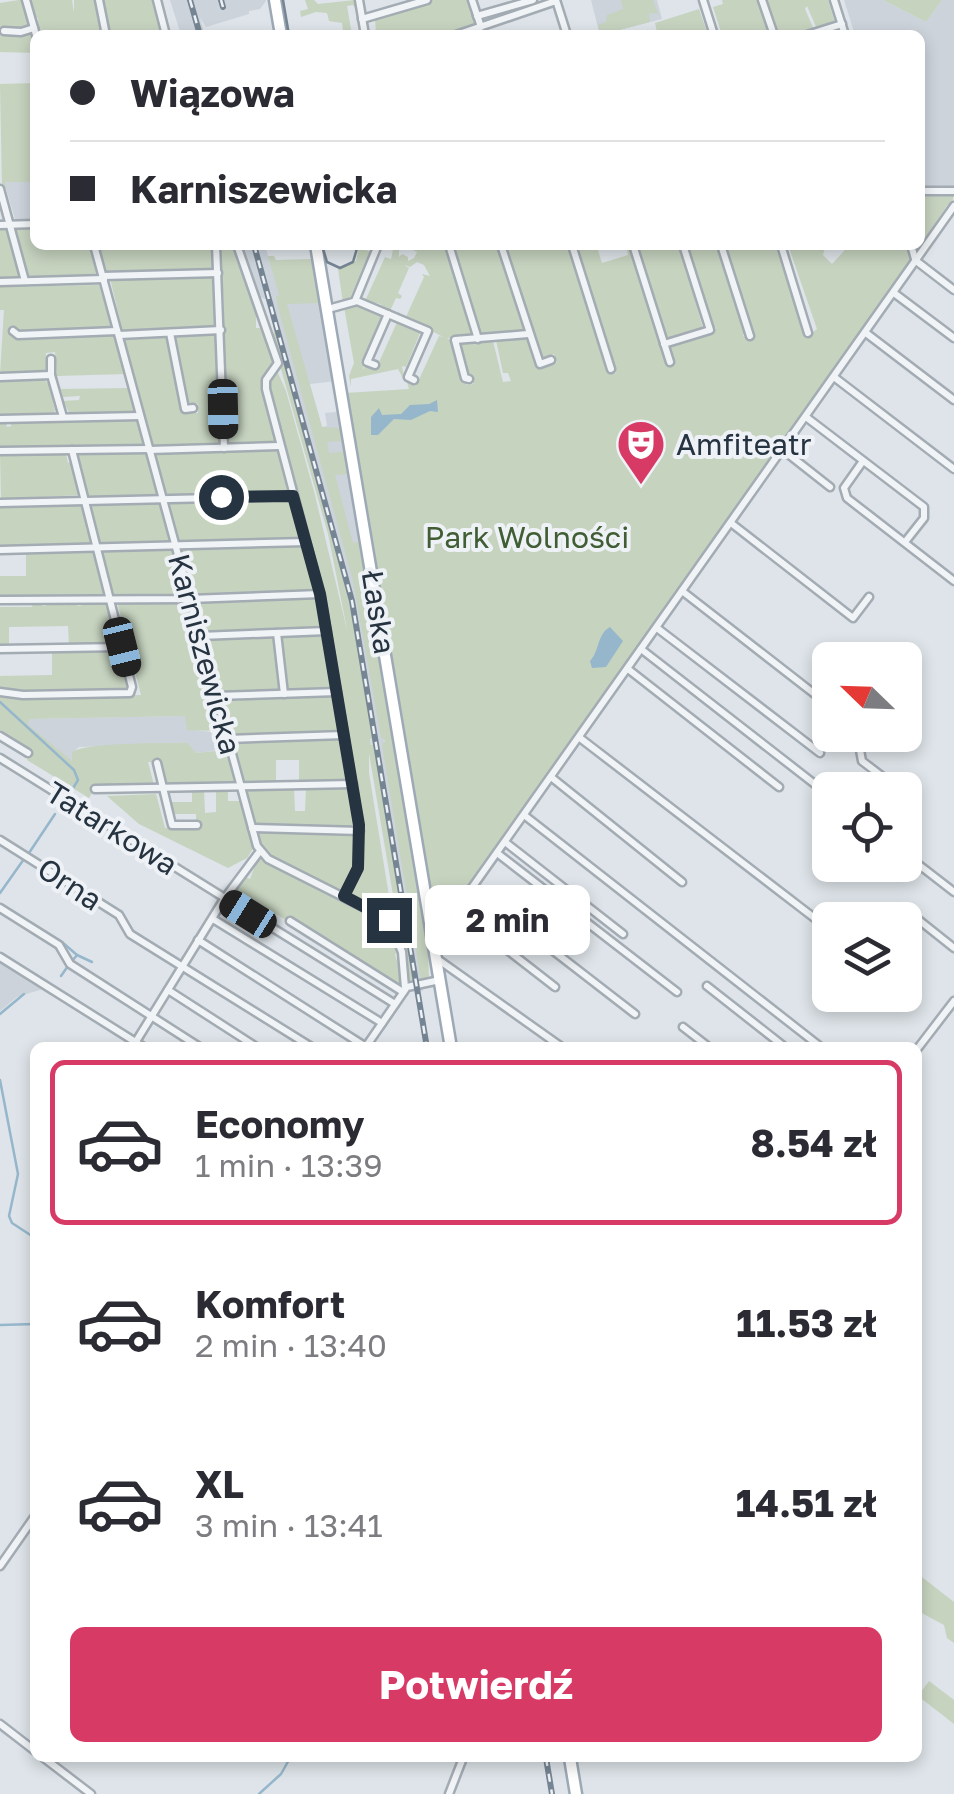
<!DOCTYPE html>
<html lang="pl">
<head>
<meta charset="utf-8">
<style>
  body { margin:0; font-family:"Golos Text",sans-serif; background:#f7f7f7; color:#2b2b33; height:100vh; display:flex; flex-direction:column; font-size:38px; white-space:nowrap }
  * { box-sizing:border-box; margin:0 }
  p { font-size:32px; color:#7c7c81 }
  .icon { flex:none; width:55px; height:55px; fill:none; stroke:currentColor; stroke-width:2; stroke-linecap:round; stroke-linejoin:round }
  .map { position:relative; flex:1; overflow:hidden }
  .sheet { position:absolute; left:30px; top:1042px; width:892px; height:720px; display:flex; flex-direction:column; background:#fff; border-radius:15px; box-shadow:0 5px 15px #0003 }
  .sheet>* { flex:none }
  .hud { position:absolute; left:30px; top:30px; width:895px; height:220px; border-radius:15px; box-shadow:0 5px 15px #0003; display:grid; align-content:center; height:220px; padding:0 40px; background:#fff }
  .needle { width:65px; rotate:293deg }
  .tools { position:absolute; left:812px; top:642px; display:grid; gap:20px }
  .tools a { display:grid; place-items:center; width:110px; height:110px; border-radius:15px; background:#fff; box-shadow:0 5px 15px #0003; font-size:50px }
  .end { position:absolute; width:45px; height:45px; margin:-22px; border:12px solid #263340; background:#fff; box-shadow:0 0 0 5px #fff }
  .from { border-radius:50% }
  .bubble { position:absolute; height:70px; border-radius:15px; background:#fff; box-shadow:0 5px 15px #0003; font-size:32px; font-weight:700; line-height:70px; text-align:center }
  .car { position:absolute; width:30px; height:60px; margin:-30px -15px; border-radius:12px; box-shadow:0 0 8px 2px #0007; background:linear-gradient(#222 24%,#8ab4d8 0 40%,#222 0 76%,#8ab4d8 0 86%,#222 0) }
  .hud b { display:flex; align-items:center; gap:35px; height:95px; font-size:38px }
  .hud b+b { border-top:2px solid #e1e1e2 }
  .hud i { width:25px; height:25px; background:#2b2b33 }
  ul { padding:18px 0 0; list-style:none }
  li { display:flex; align-items:center; gap:30px; height:165px; margin:0 20px 15px; padding:0 20px; border:5px solid transparent; border-radius:15px }
  li div { flex:1 }
  li b { display:block; font-size:38px }
  li em { font-style:normal; font-weight:700 }
  li.current { border-color:#d73a65 }
  li>.icon { width:90px; height:90px; stroke-width:1.5 }
  .cta { display:flex; gap:20px; margin-top:auto; padding:20px 40px }
  .cta a { flex:1; height:115px; border-radius:15px; background:#d73a65; color:#fff; font-size:40px; font-weight:700; line-height:115px; text-align:center }
  .map>svg:first-child { display:block }
</style>
</head>
<body>
<div class="map">
<svg width="954" height="1794" viewBox="0 0 954 1794">
  <rect width="100%" height="100%" fill="#dee4e9"/>
  <g fill="#ccd3db">
    <path d="M170,0H266V1L260,9L249,11V14L206,27L200,18L205,35H181Z"/>
    <path d="M591,0H657L662,19L600,35Z"/>
    <path d="M844,0H883L926,22L942,0H954V188H920V35H855Z"/>
    <path d="M4,182H35V219H15Z"/>
    <path d="M240,245H265L268,256H274L287,303H322L336,381L310,384L322,427L327,426L325,413L337,412L338,420L343,422L339,423L343,446H347L348,451L330,454L348,474L352,500L359,507L353,506L359,541L353,543L423,991L416,992L356,655L322,501L268,300L260,297Z"/>
    <path d="M186,716L188,729L211,732L213,740L220,738L223,745L213,751L196,753L188,743L79,747L73,752L72,761L65,759L28,725V719Z"/>
    <path d="M0,959L46,988L17,997L0,1011Z"/>
  </g>
  <g fill="#c6d3bf">
    <path d="M19,0H22L30,28L21,32L0,27V3Z"/>
    <path d="M29,0H72L74,13V0H98L105,35H40L42,32L37,26L38,18L35,17Z"/>
    <path d="M100,0H155L164,30L107,31Z"/>
    <path d="M305,0H314L318,4L355,0L357,11L353,5L347,6L352,35H349L347,30L343,31L342,23L329,21L327,13L316,12L301,17L300,11L308,9Z"/>
    <path d="M434,0H469L477,25L449,35H376L375,18Z"/>
    <path d="M621,0H653L658,14L649,13L650,22L600,35L598,25L606,22L607,15L623,9Z"/>
    <path d="M722,0H760L771,35H722L713,7L723,4Z"/>
    <path d="M766,0H828L835,23L817,29L807,6L805,9L814,30L798,35H777Z"/>
    <path d="M883,0H942L926,22Z"/>
    <path d="M699,9L708,35H647L657,32L655,23Z"/>
    <path d="M31,31L35,53L0,52V33Z"/>
    <path d="M35,83V182H5L6,188L2,187L0,84Z"/>
    <path d="M920,194H954L951,207L948,204L928,234L930,237L918,250L913,245H920Z"/>
    <path d="M8,228L17,258L14,260L18,261L22,274L19,279L0,277V230Z"/>
    <path d="M15,228H35V245H81V250H91L98,273L79,277L28,279Z"/>
    <path d="M98,245H213L215,268L106,273Z"/>
    <path d="M219,245H235L261,316L256,317V328H264L276,363L267,373L264,403L267,404L276,444L226,445L225,400L219,401L220,445L154,447L124,337L166,335L185,414L198,413V404L186,402L177,359L176,333L218,332L225,399L224,304Z"/>
    <path d="M394,245H399V257L402,254L408,257V261L414,258L417,252L401,245H445L473,336L447,338L454,343L467,385L473,384V376H467L457,342L493,341L503,382L511,381L508,373H503L496,340L530,337L539,368L557,362L554,354L540,359L504,245H567L609,374L616,373L576,245H612L598,250L602,263L628,255L626,246H631L668,363L674,361L669,345L717,328L712,327L686,245H718L745,330L743,336L748,339L754,337L723,245H775L806,338L817,329L788,245H826L823,255L832,264L844,251L845,245H908L911,258L907,270L471,880L445,923L438,924L435,922L345,393L409,389L407,382L416,386L439,336L443,337L430,330V327L398,315L399,311L400,315L406,317L424,277L422,274L430,276L424,265L417,262L410,267L404,265L409,268L398,293L402,296L400,299L396,298L390,311L392,313L380,304L359,299L361,294L360,297L366,299L385,257L391,259Z"/>
    <path d="M451,245H498L525,330L479,335Z"/>
    <path d="M637,245H680L703,329L666,341Z"/>
    <path d="M359,247L373,253H369L350,298L343,303L338,269L356,261Z"/>
    <path d="M268,256H274L276,260L312,259L324,309L320,311L318,303L287,304L322,427L339,428V422H343L347,446L343,447L341,441L327,442L329,453L350,451V466L347,468L351,470L355,500L352,501L348,474L335,475L353,543L359,541L353,506H356L427,930L429,978L421,981L382,744L385,741L381,737L353,581L279,311L276,297L279,295Z"/>
    <path d="M213,276L218,329L123,333L110,278Z"/>
    <path d="M99,285L125,374L57,376L55,352L46,353V369L43,374H0L4,310H0V287Z"/>
    <path d="M356,303L385,315H382L361,362L364,364L363,370L366,365L376,369L398,320L404,322L403,326L420,333L406,367L402,366L405,382L398,369L351,379V387L349,376L354,363L344,307Z"/>
    <path d="M273,322L351,607L374,738L370,739L371,745H375L414,982L407,978L369,753V773L389,896L368,905L347,894L360,869L362,829L322,589L267,384L277,371L286,391L315,495L348,634L328,534L271,334L274,333Z"/>
    <path d="M44,380L49,384L55,411L53,414L0,415V381Z"/>
    <path d="M129,388L135,410L132,413L70,414L63,401L79,400L80,396L63,397L61,389Z"/>
    <path d="M138,420L143,444L0,448V423L6,422L7,427L11,426V422Z"/>
    <path d="M277,450L288,494L166,496L155,455L171,451Z"/>
    <path d="M114,451H146L158,496L88,497L75,453Z"/>
    <path d="M0,454H66L68,463L72,462L81,495L1,499Z"/>
    <path d="M291,499L302,538L295,540L178,542L167,501Z"/>
    <path d="M159,501L170,542L109,545L97,541L95,533L98,532L93,527L90,503Z"/>
    <path d="M81,504L88,527L86,529L92,541L89,545L0,546V506Z"/>
    <path d="M304,546L317,590L313,592L194,595L180,550Z"/>
    <path d="M151,548H172L183,592L180,596L114,597L101,549L150,551Z"/>
    <path d="M93,550L105,595L0,597V576H26V553Z"/>
    <path d="M318,598L324,629L203,634L195,603Z"/>
    <path d="M48,600L64,601V606L67,601L79,600L77,606L84,605V601L105,600L115,641L112,645L69,646L68,626L9,627V647H0V607H32L34,601H44L42,606H46Z"/>
    <path d="M186,601L224,738H220L217,731L187,730L185,716L29,719L28,725L72,761V752C87,742 166,743 188,743L196,753L215,751L218,759L225,757L222,745L225,744L236,782L165,785L159,762H148L154,785L96,786L89,798L27,760L33,750L0,730V694L13,697L141,695L118,606L121,603Z"/>
    <path d="M324,633L333,690L286,692L279,635Z"/>
    <path d="M275,637L280,692L219,694L204,638Z"/>
    <path d="M114,652L120,656L128,688L125,692L34,694L0,690V676L52,675V653Z"/>
    <path d="M335,695L341,732L337,733L231,735L222,701H240L241,697Z"/>
    <path d="M342,738L349,781L299,783V760H276V783L245,784L233,742Z"/>
    <path d="M306,788H350L357,828L256,825L246,791L294,789L295,811H305Z"/>
    <path d="M192,790H204L205,813L216,812V790H228V801H242L254,847L247,858L228,868L139,824L107,796L156,794L165,828L196,826V814H173L170,802H192Z"/>
    <path d="M264,831L357,835L355,869L343,892L269,855L261,845L258,832Z"/>
    <path d="M258,858L389,925L399,953L395,954L402,979L401,987L252,900L245,910L235,900L234,893L244,876L250,879Z"/>
    <path d="M918,1574L954,1602V1643L947,1638L944,1625L918,1611Z"/>
    <path d="M929,1681L954,1700V1724L918,1696Z"/>
  </g>
  <g fill="#96b7cb">
    <path d="M437,400L438,412L430,411L411,420L394,419L378,435H371V417L379,408L382,415L401,414L410,405L429,404Z"/>
    <path d="M610,627L623,641L606,667L592,668L590,661C600,650 597,634 610,627Z"/>
  </g>
  <g fill="none" stroke-linecap="round" stroke-linejoin="round">
    <g stroke="#96b7cb" stroke-width="2.5">
      <path d="M0,702L74,770L78,780L67,798"/>
      <path d="M59,808L65,801"/>
      <path d="M29,853L55,814"/>
      <path d="M0,893L24,859"/>
      <path d="M0,904L62,942L77,955"/>
      <path d="M73,960L77,955L92,962"/>
      <path d="M61,976L68,966"/>
      <path d="M0,1014L24,994"/>
      <path d="M0,1080L18,1174L9,1216L12,1223L35,1238"/>
      <path d="M0,1325L35,1324"/>
      <path d="M259,1794L281,1774L290,1758"/>
    </g>
    <g stroke="#a3abb3" stroke-width="11">
      <g id="minor">
        <path d="M26,0L36,35"/>
        <path d="M99,0L106,35"/>
        <path d="M157,0L166,35"/>
        <path d="M359,0L365,35"/>
        <path d="M472,0L481,27"/>
        <path d="M556,0L567,35"/>
        <path d="M703,0L714,35"/>
        <path d="M762,0L774,35"/>
        <path d="M834,0L845,35"/>
        <path d="M477,16L533,0"/>
        <path d="M362,19L427,0"/>
        <path d="M4,31L21,32L34,28"/>
        <path d="M456,35L556,1"/>
        <path d="M807,35L842,24"/>
        <path d="M0,189L25,281"/>
        <path d="M920,191H954"/>
        <path d="M0,225L35,224"/>
        <path d="M94,245L257,846L268,859L389,920L402,952L405,988"/>
        <path d="M216,245L224,448"/>
        <path d="M237,245L278,363L266,380V389L321,598L359,825L358,867L344,896"/>
        <path d="M449,245L478,339"/>
        <path d="M501,245L540,364L551,360"/>
        <path d="M572,245L611,369"/>
        <path d="M633,245L670,362"/>
        <path d="M721,245L750,336"/>
        <path d="M781,245L808,333"/>
        <path d="M911,245L915,259"/>
        <path d="M915,260L954,290"/>
        <path d="M103,276L218,273"/>
        <path d="M0,282L104,279"/>
        <path d="M894,293L954,338"/>
        <path d="M355,301L378,245"/>
        <path d="M328,309L357,301L428,331L408,377L414,380"/>
        <path d="M13,331L18,335L117,331"/>
        <path d="M170,333L185,409L193,408"/>
        <path d="M866,333L954,400"/>
        <path d="M119,335L221,330"/>
        <path d="M664,344L710,330L683,245"/>
        <path d="M51,359V375L63,417"/>
        <path d="M375,365L367,362L388,314"/>
        <path d="M0,377L51,375"/>
        <path d="M834,377L954,469"/>
        <path d="M469,379L465,378L455,340L528,334"/>
        <path d="M806,417L924,507V518L905,542"/>
        <path d="M0,419L140,416"/>
        <path d="M149,450L279,446"/>
        <path d="M783,450L830,487"/>
        <path d="M0,451L149,449"/>
        <path d="M863,461L844,488L847,498L954,581"/>
        <path d="M0,503L293,496"/>
        <path d="M731,523L853,618L869,597"/>
        <path d="M0,550L306,542"/>
        <path d="M682,591L830,706"/>
        <path d="M0,600L190,599L320,594"/>
        <path d="M657,628L820,753"/>
        <path d="M277,633L284,694"/>
        <path d="M200,636L327,631"/>
        <path d="M0,649L122,647"/>
        <path d="M641,649L830,796"/>
        <path d="M628,669L779,787"/>
        <path d="M0,692L23,695L130,693L132,687L72,450"/>
        <path d="M216,696L337,692"/>
        <path d="M865,735L860,750L862,761L900,790"/>
        <path d="M0,736L28,753"/>
        <path d="M580,738L830,930"/>
        <path d="M228,739L344,735"/>
        <path d="M0,758L395,1004"/>
        <path d="M157,763L172,825H197"/>
        <path d="M551,777L682,882"/>
        <path d="M95,789L353,784"/>
        <path d="M905,794L907,796"/>
        <path d="M524,815L822,1048"/>
        <path d="M252,828L360,831"/>
        <path d="M0,840L119,915L130,934L313,1048"/>
        <path d="M505,842L623,934"/>
        <path d="M497,853L677,992"/>
        <path d="M905,854L954,892"/>
        <path d="M472,888L635,1014"/>
        <path d="M0,908L59,945L70,964L201,1048"/>
        <path d="M905,909L954,948"/>
        <path d="M456,910L555,987"/>
        <path d="M213,919L382,1023"/>
        <path d="M290,921L403,992"/>
        <path d="M431,929L447,923L954,206"/>
        <path d="M198,940L366,1047"/>
        <path d="M0,957L145,1048"/>
        <path d="M436,958L563,1048"/>
        <path d="M707,986L786,1048"/>
        <path d="M168,990L258,1048"/>
        <path d="M683,1027L710,1048"/>
        <path d="M132,1048L224,899L260,851"/>
        <path d="M365,1048L407,987L440,980"/>
        <path d="M918,1048L954,1001"/>
        <path d="M0,1566L35,1516"/>
        <path d="M0,1724L35,1751"/>
        <path d="M44,1758L91,1794"/>
        <path d="M449,1794L463,1758"/>
      </g>
    </g>
    <g stroke="#9da9b5" stroke-width="15">
      <g id="major">
        <path d="M275,0L281,35"/>
        <path d="M316,245L451,1048"/>
        <path d="M570,1758L576,1794"/>
      </g>
    </g>
    <use href="#minor" stroke="#f1f4f7" stroke-width="6"/>
    <use href="#major" stroke="#fff" stroke-width="10"/>
    <g stroke="#768593" stroke-width="2.5">
      <path d="M283,0L289,35"/>
      <path d="M322,245L327,262L340,268L353,262L358,245"/>
    </g>
    <g stroke="#768593" stroke-width="6">
      <g id="rail">
        <path d="M190,0L200,35"/>
        <path d="M221,0L223,7"/>
        <path d="M254,245L352,601L427,1048"/>
        <path d="M546,1758L552,1794"/>
      </g>
    </g>
    <use href="#rail" stroke="#eef2f6" stroke-width="2.5" stroke-dasharray="8" stroke-linecap="butt"/>
  </g>
  <g fill="none" stroke-linecap="round" stroke-linejoin="round">
    <path stroke="#263340" stroke-width="12" d="M221,497L293,496L320,594L359,825L358,868L344,896L389,920"/>
  </g>
  <defs>
    <g id="theatre-pin" transform="scale(2.5)"><path d="M0 17L-7.5 6A9.5 9.5 0 1 1 7.5 6Z" fill="#d73a65" stroke="#eef2f6"/><path d="M-5-5.5Q0-4 5-5.5V0Q5 5 0 6Q-5 5-5 0ZM-3.3-2.5H-1v1.5H-3.3ZM1-2.5H3.3v1.5H1ZM-2.8 1Q0 5.5 2.8 1Z" fill="#fff"/></g>
  </defs>
  <g fill-rule="evenodd">
    <use href="#theatre-pin" x="641" y="444"/>
  </g>
  <g text-anchor="middle" dominant-baseline="central" stroke-width="8" stroke-linejoin="round" paint-order="stroke">
    <g font-size="30" fill="#263340" stroke="#eef2f6" text-anchor="start">
      <text x="676" y="444">Amfiteatr</text>
    </g>
    <g font-size="30" fill="#405d33" stroke="#eef2f6">
      <text x="527" y="537">Park Wolności</text>
    </g>
    <g font-size="30" fill="#263340" stroke="#eef2f6">
      <text transform="translate(379 612) rotate(81)">Łaska</text>
      <text transform="translate(205 654) rotate(75)">Karniszewicka</text>
      <text transform="translate(112 828) rotate(32)">Tatarkowa</text>
      <text transform="translate(70 884) rotate(33)">Orna</text>
    </g>
  </g>
</svg>
<div class="tools">
<a><svg class="needle" viewBox="-14 -14 28 28"><path d="M0-13l5 13h-10z" fill="#e53935"/><path d="M0 13l5-13h-10z" fill="#7c7c81"/></svg></a>
<a><svg class="icon" aria-label="locate" viewBox="0 0 24 24"><circle cx="12" cy="12" r="6"/><path d="M12 2v4M12 18v4M2 12h4M18 12h4"/></svg></a>
<a><svg class="icon" aria-label="layers" viewBox="0 0 24 24"><path d="M12 4l9 5-9 5-9-5zM3 14l9 5 9-5"/></svg></a>
</div>
<i class="end from" style="left:221px;top:497px"></i>
<i class="end" style="left:389px;top:920px"></i>
<div class="bubble" style="left:425px;top:885px;width:165px">2 min</div>
<i class="car" style="left:223px;top:409px;rotate:179deg"></i>
<i class="car" style="left:122px;top:647px;rotate:166deg"></i>
<i class="car" style="left:248px;top:914px;rotate:302deg"></i>
<div class="hud">
<b><i class="from"></i>Wiązowa</b>
<b><i></i>Karniszewicka</b>
</div>
<section class="sheet">
<ul>
<li class="current"><svg class="icon" aria-label="car" viewBox="0 0 24 24"><path d="M5 17H2v-5l4-1 3-4h7l3 4 3 1v5h-3M9 17h6M6 11h13"/><circle cx="7" cy="17" r="2"/><circle cx="17" cy="17" r="2"/></svg><div><b>Economy</b><p>1 min · 13:39</p></div><em>8.54 zł</em></li>
<li><svg class="icon" aria-label="car" viewBox="0 0 24 24"><path d="M5 17H2v-5l4-1 3-4h7l3 4 3 1v5h-3M9 17h6M6 11h13"/><circle cx="7" cy="17" r="2"/><circle cx="17" cy="17" r="2"/></svg><div><b>Komfort</b><p>2 min · 13:40</p></div><em>11.53 zł</em></li>
<li><svg class="icon" aria-label="car" viewBox="0 0 24 24"><path d="M5 17H2v-5l4-1 3-4h7l3 4 3 1v5h-3M9 17h6M6 11h13"/><circle cx="7" cy="17" r="2"/><circle cx="17" cy="17" r="2"/></svg><div><b>XL</b><p>3 min · 13:41</p></div><em>14.51 zł</em></li>
</ul>
<div class="cta"><a>Potwierdź</a></div>
</section>
</div>
</body>
</html>
